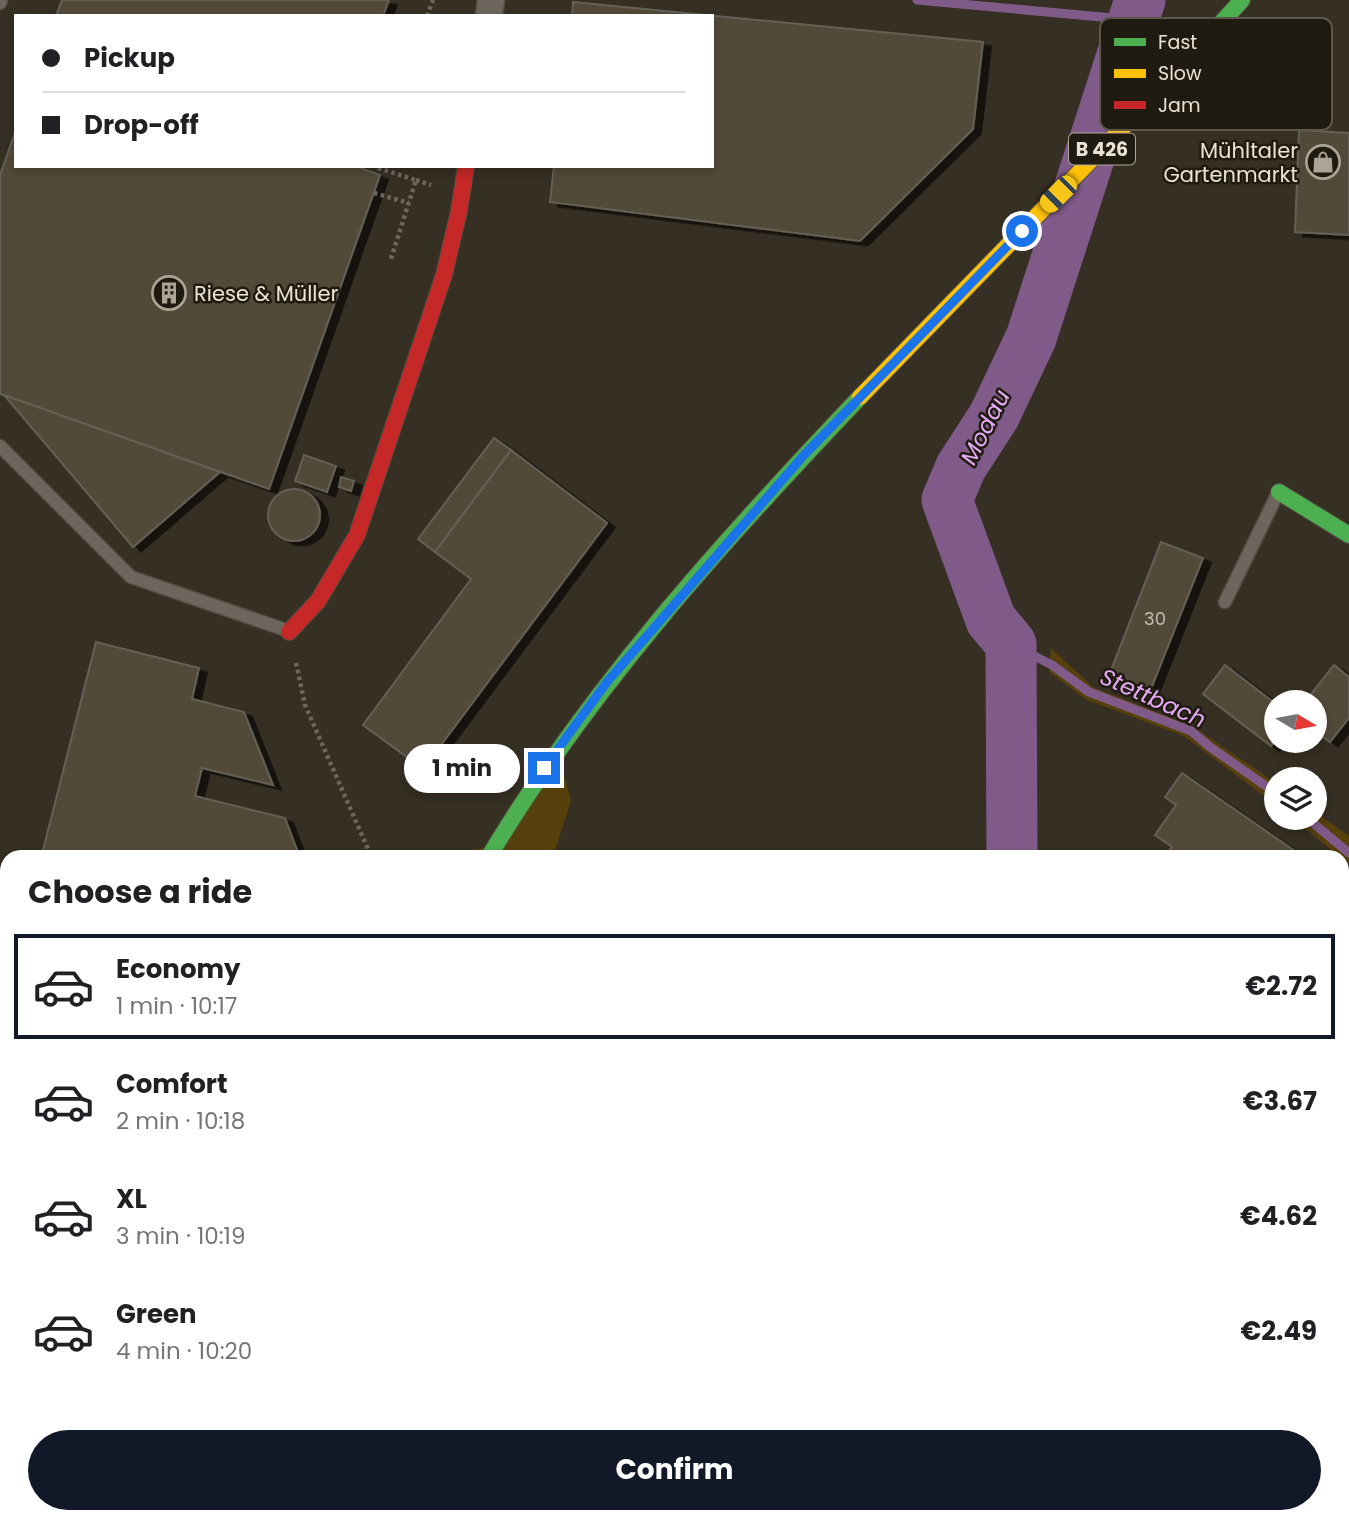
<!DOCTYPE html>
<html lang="en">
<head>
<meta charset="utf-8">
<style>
  body { margin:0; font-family:Poppins,sans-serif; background:#f2f2f2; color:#202124; height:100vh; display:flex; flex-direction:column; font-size:26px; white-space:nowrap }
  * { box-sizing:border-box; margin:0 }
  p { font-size:23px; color:#757577 }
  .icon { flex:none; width:38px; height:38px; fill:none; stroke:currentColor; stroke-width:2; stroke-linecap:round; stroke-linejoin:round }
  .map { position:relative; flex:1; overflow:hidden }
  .side { position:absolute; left:0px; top:850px; width:1349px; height:674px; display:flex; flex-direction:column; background:#fff; border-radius:21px 21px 0 0; box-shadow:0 4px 10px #0003 }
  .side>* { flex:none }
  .top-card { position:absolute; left:14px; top:14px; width:700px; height:154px; border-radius:0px; box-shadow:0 4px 10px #0003; display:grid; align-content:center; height:154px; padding:0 28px; background:#fff }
  .needle { width:46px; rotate:100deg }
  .fabs { position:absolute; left:1264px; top:690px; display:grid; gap:14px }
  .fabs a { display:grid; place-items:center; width:63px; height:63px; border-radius:50%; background:#fff; box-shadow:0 4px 10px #0003; font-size:35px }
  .end { position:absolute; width:32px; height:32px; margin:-16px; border:9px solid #1a73e8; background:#fff; box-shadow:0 0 0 4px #fff }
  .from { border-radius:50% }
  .bubble { position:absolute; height:49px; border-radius:24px; background:#fff; box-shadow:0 4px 10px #0003; font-size:23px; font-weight:700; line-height:49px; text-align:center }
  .car { position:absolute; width:21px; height:42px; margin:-21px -10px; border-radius:9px; box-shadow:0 0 5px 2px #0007; background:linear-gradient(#f5c518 24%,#345 0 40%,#f5c518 0 76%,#345 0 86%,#f5c518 0) }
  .top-card b { display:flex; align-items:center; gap:24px; height:66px; font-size:26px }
  .top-card b+b { border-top:2px solid #e0e0e0 }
  .top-card i { width:18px; height:18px; background:#202124 }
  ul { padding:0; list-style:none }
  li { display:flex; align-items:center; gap:21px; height:105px; margin:0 14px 10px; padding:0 14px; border:4px solid transparent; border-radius:0px }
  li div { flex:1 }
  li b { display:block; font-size:26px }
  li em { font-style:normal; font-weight:700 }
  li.current { border-color:#111827 }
  li>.icon { width:63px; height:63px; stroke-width:1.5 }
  h2 { padding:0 28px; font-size:32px; line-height:84px }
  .button { display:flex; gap:14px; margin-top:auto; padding:14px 28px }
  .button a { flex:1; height:80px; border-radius:42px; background:#111827; color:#fff; font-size:28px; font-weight:700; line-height:80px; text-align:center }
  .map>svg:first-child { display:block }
</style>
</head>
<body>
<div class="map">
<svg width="1349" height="1523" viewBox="0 0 1349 1523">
  <defs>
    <filter id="shadow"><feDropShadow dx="8" dy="4.5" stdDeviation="0" flood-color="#0009"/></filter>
  </defs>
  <rect width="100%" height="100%" fill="#362f23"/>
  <g fill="#56400b">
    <path d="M1051,648L1093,687L1192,726L1276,783V805L1184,736L1087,700L1049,672Z"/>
    <path d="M557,749L571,801L553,857L426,858L494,846Z"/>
    <path d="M1314,811L1349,836V864L1291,817H1314Z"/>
    <path d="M153,1517H362L361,1523H152Z"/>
  </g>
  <path fill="#805b8a" d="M1342,1355L1349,1356V1495L1342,1497Z"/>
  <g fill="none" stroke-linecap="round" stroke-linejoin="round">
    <g stroke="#805b8a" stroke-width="9">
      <path d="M917,0L1134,20"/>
      <path d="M1011,644L1052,665L1089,692L1191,731L1210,747L1276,793"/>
      <path d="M1306,817L1349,853"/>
    </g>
    <g stroke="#805b8a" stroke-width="51">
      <path d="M1012,858L1011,644L991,620L947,500L961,467L994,416L1031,338L1140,0"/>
      <path d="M904,1523L907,1517"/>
    </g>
  </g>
  <g fill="#534a37" stroke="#656056" stroke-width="2" filter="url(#shadow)">
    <path d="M62,0H389L383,16H56Z"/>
    <path d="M573,2L983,42L973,129L860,241L550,202L554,166H712V16H572Z"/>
    <path d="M16,130V166H355L380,175L269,489L0,394V175Z"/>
    <path d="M1299,130L1349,133V235L1295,232Z"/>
    <path d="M4,395L220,472L133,547Z"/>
    <path d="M494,438L511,450L435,552L418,539Z"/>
    <path d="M511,450L607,523L423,769L363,725L471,579L435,552Z"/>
    <path d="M304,455L336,466L327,492L295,481Z"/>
    <path d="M341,477L354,481L351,491L339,487Z"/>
    <circle cx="294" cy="515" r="26"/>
    <path d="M1161,542L1203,558L1149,694L1108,678Z"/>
    <path d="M96,642L199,668L192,699L244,712L273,785L202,768L195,796L285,818L300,858H41Z"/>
    <path d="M1225,665L1276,704V740L1271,746L1203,694Z"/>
    <path d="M1334,665L1349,677V718L1330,742L1314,730V702H1305Z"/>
    <path d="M1182,773L1305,858H1164L1172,847L1155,835L1176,805L1165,797Z"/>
    <path d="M1342,1050L1349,1054V1153L1342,1163Z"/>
    <path d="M1132,1517H1182L1180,1523H1129Z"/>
    <path d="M1247,1517H1270L1285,1523H1245Z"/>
  </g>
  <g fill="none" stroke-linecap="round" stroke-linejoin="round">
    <g stroke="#524c41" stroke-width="15">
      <g id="lane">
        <path d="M0,3L1,0"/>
        <path d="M0,446L131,577L286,630"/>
        <path d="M1225,602L1277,495"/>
        <path d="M1194,1523L1196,1517"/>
      </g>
    </g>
    <g stroke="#524c41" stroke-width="29">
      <g id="street">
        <path d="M489,16L491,0"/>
        <path d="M1342,1267L1349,1272"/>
      </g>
    </g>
    <g stroke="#524c41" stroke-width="18">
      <g id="fast">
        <path d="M1172,77L1242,0"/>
        <path d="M1279,492L1349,535"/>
        <path d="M488,858C590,688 724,540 860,397"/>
        <path d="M222,1523L224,1517"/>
      </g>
    </g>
    <g stroke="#524c41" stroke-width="18">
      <path id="slow" d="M860,397L1172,77"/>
    </g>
    <g stroke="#524c41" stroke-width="18">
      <path id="jam" d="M289,632L318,601L357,535L444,275L459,211L466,166"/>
    </g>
    <g stroke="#6d675e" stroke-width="4.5" stroke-dasharray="3.5 3.5" stroke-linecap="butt">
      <path d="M427,16L433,0"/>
      <path d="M378,168L416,180L390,262"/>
      <path d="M416,180L431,185"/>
      <path d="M374,193L409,203"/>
      <path d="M296,663L305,705L372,858"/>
      <path d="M152,1523L153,1517"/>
      <path d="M361,1523L362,1517"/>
    </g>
    <use href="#lane" stroke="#6c665c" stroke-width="12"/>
    <use href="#street" stroke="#6c665c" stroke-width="26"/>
    <use href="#fast" stroke="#4caf50" stroke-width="16"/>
    <use href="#slow" stroke="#ffc107" stroke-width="16"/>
    <use href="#jam" stroke="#c62828" stroke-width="16"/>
  </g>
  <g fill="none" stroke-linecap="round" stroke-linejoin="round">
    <path stroke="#1a73e8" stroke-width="9" d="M544,768L607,682L804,455L1022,231"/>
  </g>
  <defs>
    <g id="shop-ring" transform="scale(1.75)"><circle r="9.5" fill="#201b11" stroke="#aba497" stroke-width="1.5"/><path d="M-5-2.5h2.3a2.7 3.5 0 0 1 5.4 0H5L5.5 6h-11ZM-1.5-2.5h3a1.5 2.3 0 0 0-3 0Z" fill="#aba497"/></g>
    <g id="building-ring" transform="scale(1.75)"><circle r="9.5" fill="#201b11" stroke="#aba497" stroke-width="1.5"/><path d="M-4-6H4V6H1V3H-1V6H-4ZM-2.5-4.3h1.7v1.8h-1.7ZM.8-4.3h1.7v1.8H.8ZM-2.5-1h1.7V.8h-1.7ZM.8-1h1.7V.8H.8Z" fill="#aba497"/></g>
  </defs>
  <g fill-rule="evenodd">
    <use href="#shop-ring" x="1323" y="162"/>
    <use href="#building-ring" x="169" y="293"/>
  </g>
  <g text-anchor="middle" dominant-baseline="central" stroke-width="5" stroke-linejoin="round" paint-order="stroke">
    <g font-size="18" fill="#c4bdae">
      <text x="1155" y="618">30</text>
    </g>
    <rect fill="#201b11" stroke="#ada79a" stroke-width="2" x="1069" y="133.5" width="66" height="31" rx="5"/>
    <g font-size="19" font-weight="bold" fill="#eae3d5">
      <text x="1102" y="149">B 426</text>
    </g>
    <g font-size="21" fill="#eae3d5" stroke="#201b11" text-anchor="end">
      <text x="1298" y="150">Mühltaler<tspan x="1298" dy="24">Gartenmarkt</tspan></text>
      <text x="194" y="293" text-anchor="start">Riese &amp; Müller</text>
    </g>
    <g font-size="23" font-style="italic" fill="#e5abf8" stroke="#201b11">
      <text transform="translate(985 427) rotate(-63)">Modau</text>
      <text transform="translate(1153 698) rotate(24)">Stettbach</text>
    </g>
  </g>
  <rect x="1100" y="18" width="232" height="112" rx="10" fill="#201b11" stroke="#5d574c" stroke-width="2"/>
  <rect x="1114" y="38" width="32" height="8" fill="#4caf50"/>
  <rect x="1114" y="69" width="32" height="9" fill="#ffc107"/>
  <rect x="1114" y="101" width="32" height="8" fill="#c62828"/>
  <g font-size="19" fill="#eae3d5">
    <text x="1158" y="49">Fast</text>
    <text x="1158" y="80">Slow</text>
    <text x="1158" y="112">Jam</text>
  </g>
</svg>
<div class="fabs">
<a><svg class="needle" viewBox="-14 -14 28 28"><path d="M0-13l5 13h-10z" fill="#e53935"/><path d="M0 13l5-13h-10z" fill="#757577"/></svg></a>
<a><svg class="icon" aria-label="layers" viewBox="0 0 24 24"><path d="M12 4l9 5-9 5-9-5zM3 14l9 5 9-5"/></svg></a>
</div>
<i class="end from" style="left:1022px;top:231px"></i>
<i class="end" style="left:544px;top:768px"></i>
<div class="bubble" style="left:404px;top:744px;width:116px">1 min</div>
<i class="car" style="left:1058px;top:194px;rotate:225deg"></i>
<div class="top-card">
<b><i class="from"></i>Pickup</b>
<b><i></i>Drop-off</b>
</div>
<section class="side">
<h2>Choose a ride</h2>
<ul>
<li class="current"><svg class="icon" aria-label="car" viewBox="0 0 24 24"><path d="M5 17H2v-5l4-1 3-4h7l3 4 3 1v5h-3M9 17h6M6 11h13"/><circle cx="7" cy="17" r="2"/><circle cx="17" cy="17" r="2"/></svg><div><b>Economy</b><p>1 min · 10:17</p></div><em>€2.72</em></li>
<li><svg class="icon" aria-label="car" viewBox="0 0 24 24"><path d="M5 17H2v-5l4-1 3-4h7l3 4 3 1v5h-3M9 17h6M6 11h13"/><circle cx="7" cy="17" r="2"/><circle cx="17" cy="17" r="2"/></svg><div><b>Comfort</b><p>2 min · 10:18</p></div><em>€3.67</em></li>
<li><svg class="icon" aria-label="car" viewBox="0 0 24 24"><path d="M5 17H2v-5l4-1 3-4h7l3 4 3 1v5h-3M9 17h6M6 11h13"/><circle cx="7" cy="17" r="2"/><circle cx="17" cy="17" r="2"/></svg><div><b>XL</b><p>3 min · 10:19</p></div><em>€4.62</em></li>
<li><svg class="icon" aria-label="car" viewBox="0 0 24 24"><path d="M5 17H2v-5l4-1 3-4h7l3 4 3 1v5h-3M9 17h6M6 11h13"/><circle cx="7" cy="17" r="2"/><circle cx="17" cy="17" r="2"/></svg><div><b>Green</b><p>4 min · 10:20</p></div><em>€2.49</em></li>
</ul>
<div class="button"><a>Confirm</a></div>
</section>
</div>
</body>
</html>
